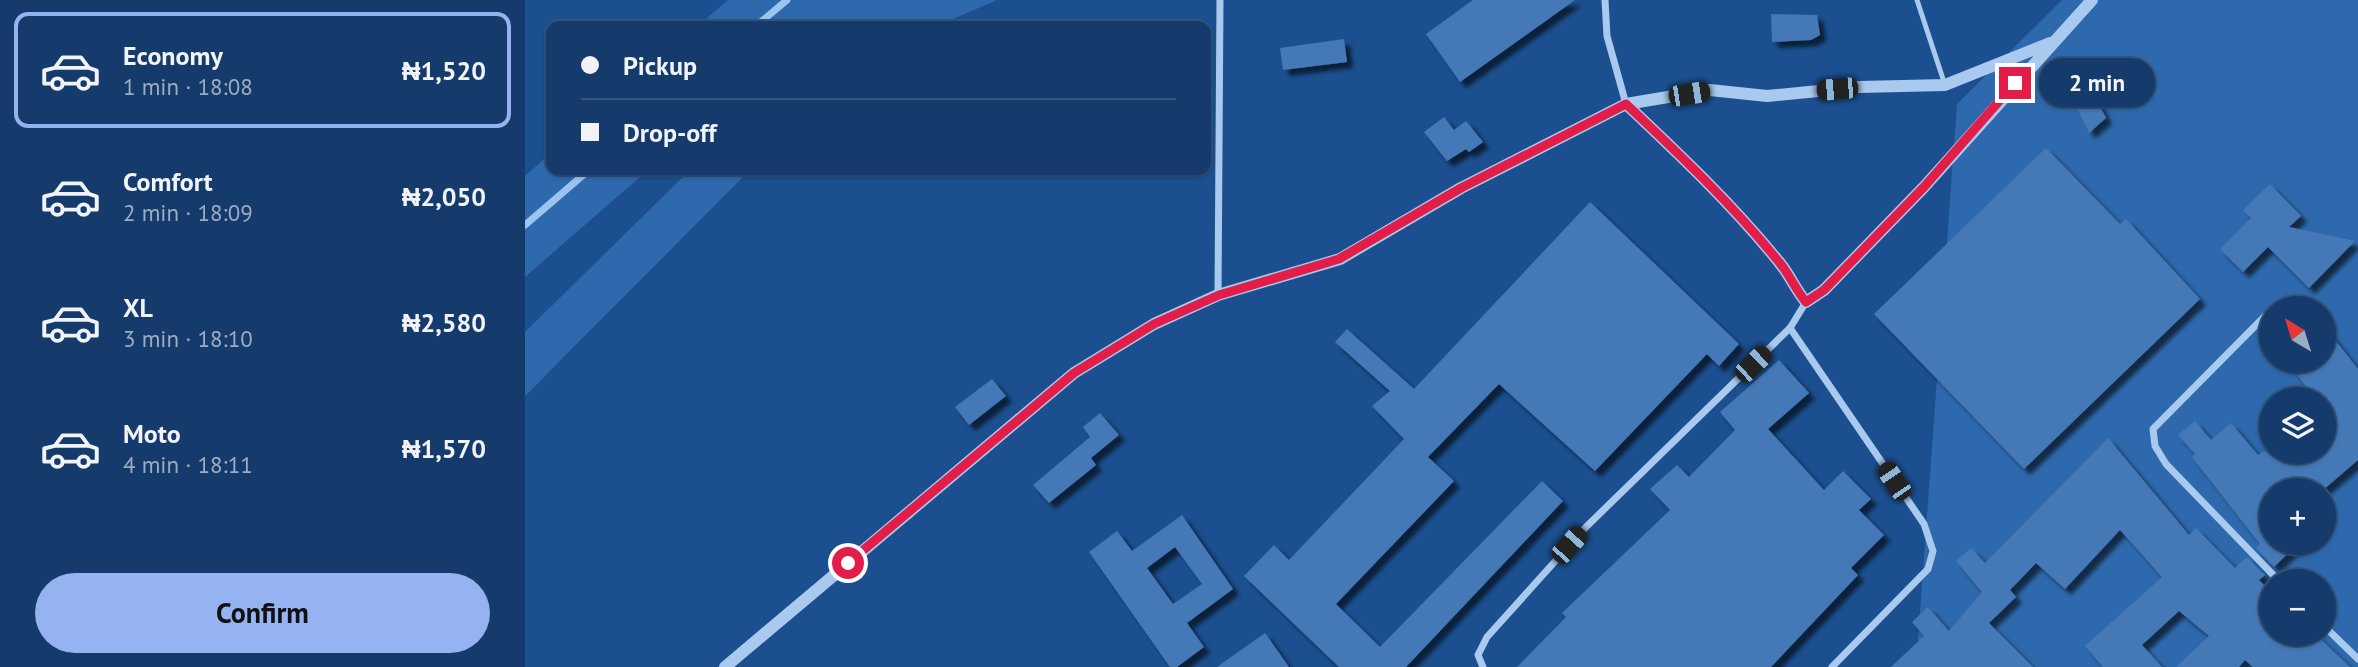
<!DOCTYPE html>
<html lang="en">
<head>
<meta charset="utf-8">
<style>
  body { margin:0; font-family:"PT Sans",sans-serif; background:#1d4271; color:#f1f3f6; height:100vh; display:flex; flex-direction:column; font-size:26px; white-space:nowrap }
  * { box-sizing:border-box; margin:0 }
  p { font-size:23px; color:#9dadc1 }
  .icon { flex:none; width:38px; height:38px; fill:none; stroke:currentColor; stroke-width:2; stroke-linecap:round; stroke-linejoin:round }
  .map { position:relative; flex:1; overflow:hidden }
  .details { display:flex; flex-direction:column; background:#143b6b; width:525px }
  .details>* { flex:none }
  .top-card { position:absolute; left:21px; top:21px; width:665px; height:154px; border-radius:14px; box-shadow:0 2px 5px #0004,0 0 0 2px #33557e; display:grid; align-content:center; height:154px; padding:0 35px; background:#143b6b }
  .needle { width:46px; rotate:322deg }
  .tools { position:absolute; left:1734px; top:296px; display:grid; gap:14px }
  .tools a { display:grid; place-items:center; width:77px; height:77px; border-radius:50%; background:#143b6b; box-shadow:0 2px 5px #0004,0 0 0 2px #33557e; font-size:35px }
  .end { position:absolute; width:32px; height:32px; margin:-16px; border:9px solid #e11d48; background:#fff; box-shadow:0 0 0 4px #fff }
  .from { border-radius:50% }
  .bubble { position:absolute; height:49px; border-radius:24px; background:#143b6b; box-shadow:0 2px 5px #0004,0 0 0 2px #33557e; font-size:23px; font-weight:700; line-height:49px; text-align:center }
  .car { position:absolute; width:21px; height:42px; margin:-21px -10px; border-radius:9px; box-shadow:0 0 5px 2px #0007; background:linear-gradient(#222 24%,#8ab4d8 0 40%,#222 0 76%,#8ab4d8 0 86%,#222 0) }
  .top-card b { display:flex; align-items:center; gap:24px; height:66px; font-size:26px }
  .top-card b+b { border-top:2px solid #33557e }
  .top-card i { width:18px; height:18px; background:#f1f3f6 }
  ul { padding:12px 0 0; list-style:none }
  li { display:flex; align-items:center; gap:21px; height:116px; margin:0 14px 10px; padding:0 21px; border:4px solid transparent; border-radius:14px }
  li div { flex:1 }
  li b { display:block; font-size:26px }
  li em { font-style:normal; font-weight:700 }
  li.on { border-color:#95b2f1 }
  li>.icon { width:63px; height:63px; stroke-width:1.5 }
  .primary-button { display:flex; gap:14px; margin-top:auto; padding:14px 35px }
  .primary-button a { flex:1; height:80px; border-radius:42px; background:#95b2f1; color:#111; font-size:28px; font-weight:700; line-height:80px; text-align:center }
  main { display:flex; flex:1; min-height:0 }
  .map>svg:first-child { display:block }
</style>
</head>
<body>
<main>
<section class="details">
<ul>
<li class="on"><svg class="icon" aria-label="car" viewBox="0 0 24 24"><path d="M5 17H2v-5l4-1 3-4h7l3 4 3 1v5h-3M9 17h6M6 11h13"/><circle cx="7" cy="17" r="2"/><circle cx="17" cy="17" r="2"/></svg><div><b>Economy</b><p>1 min · 18:08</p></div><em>₦1,520</em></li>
<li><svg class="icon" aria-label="car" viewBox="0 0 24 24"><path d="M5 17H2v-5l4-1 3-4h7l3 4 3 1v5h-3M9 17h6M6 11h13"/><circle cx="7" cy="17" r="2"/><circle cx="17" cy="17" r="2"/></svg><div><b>Comfort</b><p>2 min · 18:09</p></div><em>₦2,050</em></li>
<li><svg class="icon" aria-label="car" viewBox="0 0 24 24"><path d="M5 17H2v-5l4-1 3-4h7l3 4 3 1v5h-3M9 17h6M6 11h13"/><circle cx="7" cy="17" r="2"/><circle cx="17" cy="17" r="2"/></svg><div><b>XL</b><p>3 min · 18:10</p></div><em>₦2,580</em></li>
<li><svg class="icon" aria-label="car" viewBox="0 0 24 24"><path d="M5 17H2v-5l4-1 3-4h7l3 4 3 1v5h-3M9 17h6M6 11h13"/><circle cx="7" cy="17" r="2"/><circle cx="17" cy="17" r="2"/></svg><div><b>Moto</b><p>4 min · 18:11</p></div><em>₦1,570</em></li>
</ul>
<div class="primary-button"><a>Confirm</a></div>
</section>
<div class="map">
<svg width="1833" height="667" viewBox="0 0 1833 667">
  <defs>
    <filter id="shadow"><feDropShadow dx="6" dy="6" stdDeviation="2" flood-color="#0009"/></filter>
  </defs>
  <rect width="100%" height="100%" fill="#1b4f8f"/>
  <g fill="#2e69ad" fill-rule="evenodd">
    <path d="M203,0H472L412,26H173Z"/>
    <path d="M1537,0H1833V667H1391L1432,104ZM1746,308H1799V360H1746ZM1746,399H1799V452H1746ZM1746,490H1799V542H1746ZM1746,581H1799V634H1746Z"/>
    <path d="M26,153V170H123L0,277V176Z"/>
    <path d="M165,170H225L0,396V332Z"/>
  </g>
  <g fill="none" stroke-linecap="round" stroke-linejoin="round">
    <g stroke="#9cc4f0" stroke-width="7">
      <path d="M231,26L262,0"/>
      <path d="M0,225L64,170"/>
    </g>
  </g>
  <g fill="#4478b7" fill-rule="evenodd" filter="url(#shadow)">
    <path d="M948,0H1050L935,82L901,34Z"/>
    <path d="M1246,14L1292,15L1295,35L1286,40L1247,42Z"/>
    <path d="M819,39L822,62L758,70L755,48Z"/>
    <path d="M1568,92L1581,118L1564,133L1550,104Z"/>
    <path d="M919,117L929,130L941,121L958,142L944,152L941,149L922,161L899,132Z"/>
    <path d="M1521,148L1595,224L1601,219L1675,299L1499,469L1349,314Z"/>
    <path d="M1745,184L1776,216L1764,227L1830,241L1784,288L1743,247L1718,272L1695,249L1726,218L1718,210Z"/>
    <path d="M1065,202L1214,344L1194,366L1182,354L1070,471L974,384L903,457L929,481L811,604L855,647L1017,481L1038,501L881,667H814L719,576L749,545L764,560L879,439L847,406L865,391L810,342L822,329L889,389Z"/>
    <path d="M1799,326L1833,369V460L1798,490H1746V542H1775L1749,567L1731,548L1735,544L1667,457L1670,454L1653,435L1670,421L1686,440L1706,423L1733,455L1738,452H1799V399H1791L1760,360H1799Z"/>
    <path d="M1254,360L1284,393L1243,429L1299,490L1318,471L1346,499L1334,510L1359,535L1326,568L1333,575L1246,667H992L1041,617L1037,613L1145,510L1125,489L1152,465L1164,477L1210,430L1195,412Z"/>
    <path d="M467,379L481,396L444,425L430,407Z"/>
    <path d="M575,413L594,435L566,458L571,465L524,503L508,485L565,437L558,427Z"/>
    <path d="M1583,438L1664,535L1671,528L1710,568L1722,557L1740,575L1734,580L1746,592V634H1790L1825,667H1728L1720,660L1714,667H1651L1684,636L1654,611L1617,645L1637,667H1578L1560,646L1637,577L1595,530L1540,589L1511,563L1485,590L1491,597L1464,623L1508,667H1366L1399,636L1387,622L1403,607L1424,631L1457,592L1431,561L1446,548L1460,563Z"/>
    <path d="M657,515L708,589L662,623L679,647L652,667H645L564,552L592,531L607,551ZM650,547L677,584L648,604L622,568Z"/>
    <path d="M740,633L764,667H692Z"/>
  </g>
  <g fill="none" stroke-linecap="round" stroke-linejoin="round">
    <path stroke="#a9c9ee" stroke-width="5" d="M1392,0L1420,85"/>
    <g stroke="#a9c9ee" stroke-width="7">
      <path d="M1080,0L1082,36L1101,104"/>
      <path d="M693,295L695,0"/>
      <path d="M1740,316L1628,429L1630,446L1641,464L1754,581"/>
      <path d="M1265,328L1399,524L1408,551L1403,569L1307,667"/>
      <path d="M1799,626L1833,659"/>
      <path d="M958,667L953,655L962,637L1061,527L1265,328L1281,302"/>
    </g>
    <g stroke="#a9c9ee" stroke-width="12">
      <path d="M1101,104L1185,90L1242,96L1334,87L1420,85L1525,43"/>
      <path d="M200,667L549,373L629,324L693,295L815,259L936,188L1101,104C1154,154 1208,205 1254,262C1265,275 1270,289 1281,302L1299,290L1399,187L1567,0"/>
    </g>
  </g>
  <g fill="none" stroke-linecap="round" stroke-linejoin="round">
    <path stroke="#e11d48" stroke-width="9" d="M323,563L549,373L629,324L694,295L814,259L936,188L1101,104C1154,154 1208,205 1254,262C1265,275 1270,289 1281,302L1299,290L1399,187L1490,83"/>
  </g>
</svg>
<div class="tools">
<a><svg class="needle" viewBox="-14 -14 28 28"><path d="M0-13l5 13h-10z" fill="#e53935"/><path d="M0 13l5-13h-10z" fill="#9dadc1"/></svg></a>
<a><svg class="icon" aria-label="layers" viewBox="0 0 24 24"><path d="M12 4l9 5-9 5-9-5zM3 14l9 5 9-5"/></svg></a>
<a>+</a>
<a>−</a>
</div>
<i class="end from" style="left:323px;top:563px"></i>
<i class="end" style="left:1490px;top:83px"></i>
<div class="bubble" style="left:1514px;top:58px;width:116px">2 min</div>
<i class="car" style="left:1312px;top:89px;rotate:265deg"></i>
<i class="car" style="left:1164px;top:94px;rotate:81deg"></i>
<i class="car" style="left:1228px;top:364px;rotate:46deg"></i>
<i class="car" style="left:1369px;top:481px;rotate:326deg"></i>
<i class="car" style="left:1044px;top:545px;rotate:42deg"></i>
<div class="top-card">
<b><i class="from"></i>Pickup</b>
<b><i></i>Drop-off</b>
</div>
</div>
</main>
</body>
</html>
